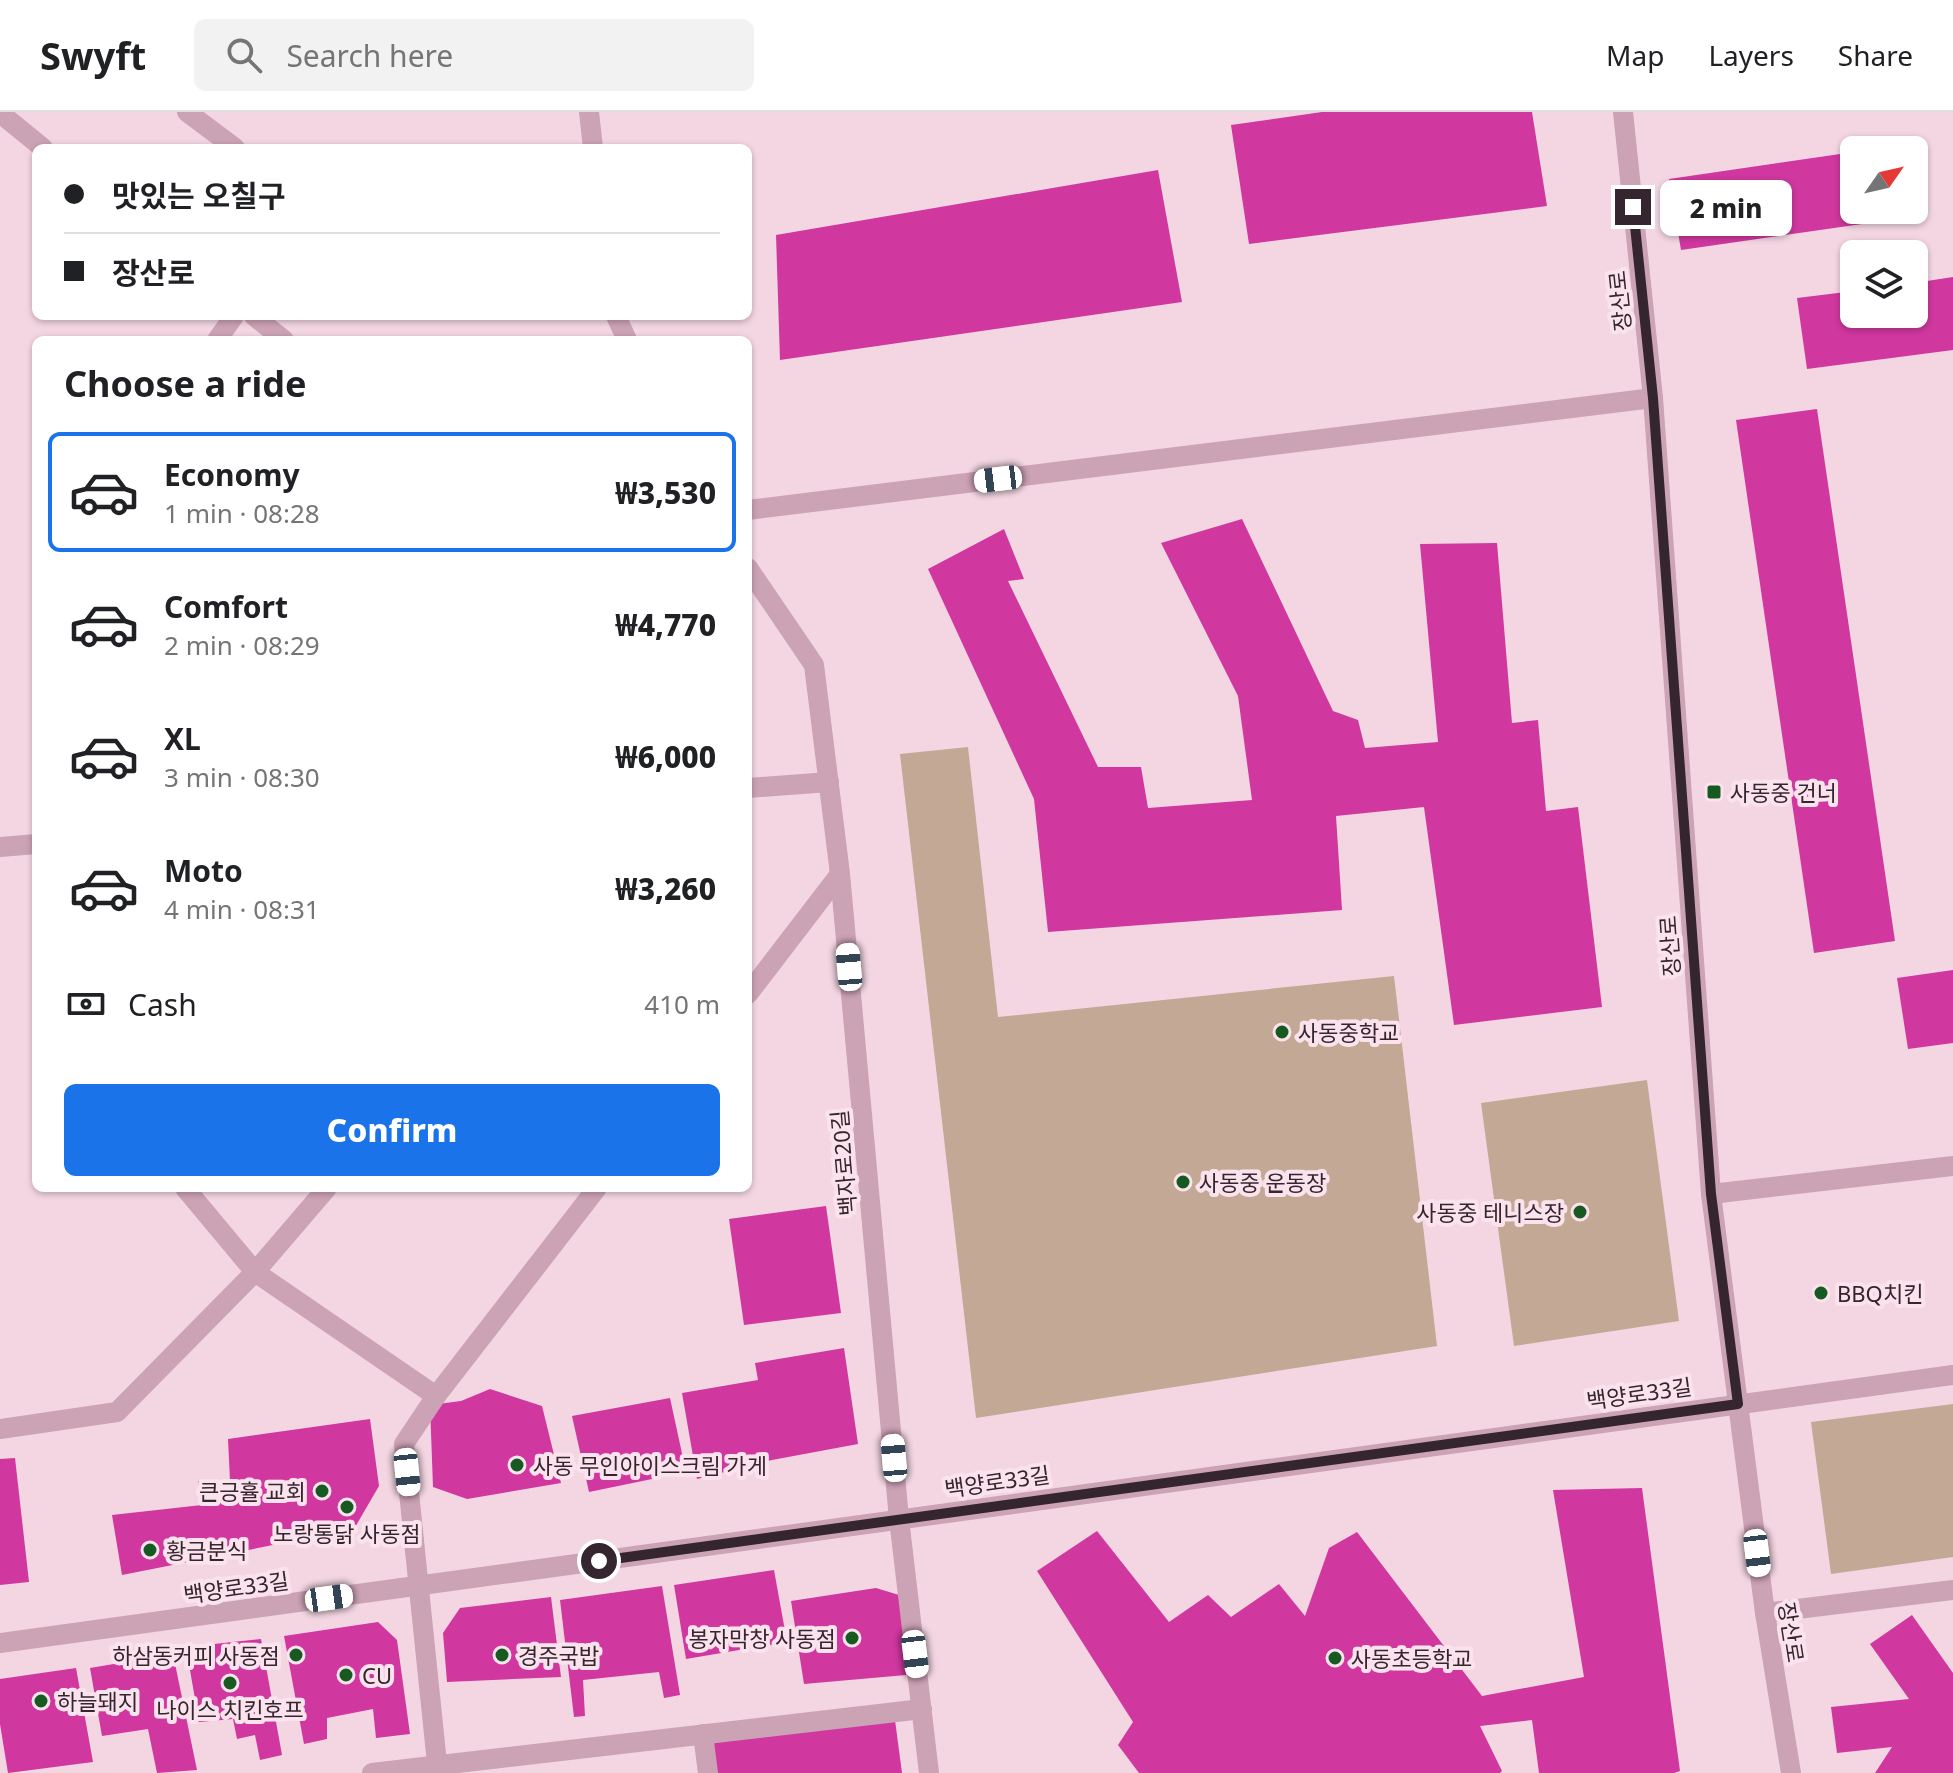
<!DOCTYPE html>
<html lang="en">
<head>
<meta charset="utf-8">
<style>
  body { margin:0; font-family:"Noto Sans","Noto Sans KR",sans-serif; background:#f2f2f2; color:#202124; height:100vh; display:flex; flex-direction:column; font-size:30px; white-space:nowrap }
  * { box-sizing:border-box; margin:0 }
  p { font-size:26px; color:#757577 }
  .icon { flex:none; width:44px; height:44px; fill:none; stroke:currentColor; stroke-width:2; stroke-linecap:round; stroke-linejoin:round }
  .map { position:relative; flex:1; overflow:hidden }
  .panel { position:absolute; left:32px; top:224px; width:720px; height:856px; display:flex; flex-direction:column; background:#fff; border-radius:12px; box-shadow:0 2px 6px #0004 }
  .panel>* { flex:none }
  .guide { position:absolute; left:32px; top:32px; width:720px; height:176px; border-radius:12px; box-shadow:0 2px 6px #0004; display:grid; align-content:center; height:176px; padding:0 32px; background:#fff }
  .needle { width:52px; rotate:56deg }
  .tools { position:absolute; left:1840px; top:24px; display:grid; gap:16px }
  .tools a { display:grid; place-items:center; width:88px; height:88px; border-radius:12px; background:#fff; box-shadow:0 2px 6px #0004; font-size:40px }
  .end { position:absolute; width:36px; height:36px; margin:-18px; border:10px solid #35252f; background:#fff; box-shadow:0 0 0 4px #fff }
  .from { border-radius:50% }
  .bubble { position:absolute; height:56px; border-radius:12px; background:#fff; box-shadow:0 2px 6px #0004; font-size:26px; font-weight:800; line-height:56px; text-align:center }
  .car { position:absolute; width:24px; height:48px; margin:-24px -12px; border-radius:10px; box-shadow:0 0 6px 2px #0007; background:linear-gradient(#fff 24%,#345 0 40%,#fff 0 76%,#345 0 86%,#fff 0) }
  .guide b { display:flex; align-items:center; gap:28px; height:76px; font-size:30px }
  .guide b+b { border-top:2px solid #e0e0e0 }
  .guide i { width:20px; height:20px; background:#202124 }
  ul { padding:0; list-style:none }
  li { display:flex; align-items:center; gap:24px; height:120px; margin:0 16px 12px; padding:0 16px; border:4px solid transparent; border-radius:12px }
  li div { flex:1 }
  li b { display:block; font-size:30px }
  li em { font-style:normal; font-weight:800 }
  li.current { border-color:#1a73e8 }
  li>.icon { width:72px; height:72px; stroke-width:1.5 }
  h2 { padding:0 32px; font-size:36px; line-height:96px }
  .pay { display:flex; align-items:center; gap:20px; height:88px; padding:0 32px; font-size:30px }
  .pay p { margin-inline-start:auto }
  .action { display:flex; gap:16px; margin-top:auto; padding:16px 32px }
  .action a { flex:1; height:92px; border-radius:12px; background:#1a73e8; color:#fff; font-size:32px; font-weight:800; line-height:92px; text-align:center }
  header { display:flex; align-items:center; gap:48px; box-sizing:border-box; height:112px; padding:0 40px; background:#fff; border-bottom:2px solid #e0e0e0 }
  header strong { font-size:38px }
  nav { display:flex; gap:44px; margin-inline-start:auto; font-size:28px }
  .search { width:560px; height:72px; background:#f2f2f2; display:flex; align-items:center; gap:20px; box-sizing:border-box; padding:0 28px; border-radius:12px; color:#757577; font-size:30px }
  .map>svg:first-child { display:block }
</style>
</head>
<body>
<header>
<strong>Swyft</strong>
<div class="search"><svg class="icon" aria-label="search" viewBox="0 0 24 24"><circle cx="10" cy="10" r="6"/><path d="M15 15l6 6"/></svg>Search here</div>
<nav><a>Map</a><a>Layers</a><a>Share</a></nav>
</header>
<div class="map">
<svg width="1953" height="1661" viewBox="0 0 1953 1661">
  <rect width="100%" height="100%" fill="#f3d6e2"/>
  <g fill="#c3a896">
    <path d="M968,635L998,905L1394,864L1437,1234L976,1306L900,642Z"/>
    <path d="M1647,968L1679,1209L1514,1234L1481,991Z"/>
    <path d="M1953,1292V1445L1831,1462L1811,1310Z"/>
  </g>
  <g fill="#d0379f">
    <path d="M1322,0H1532L1547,94L1249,132L1231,13Z"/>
    <path d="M1854,40V98H1866L1869,111L1681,138L1669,67Z"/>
    <path d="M1158,58L1182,190L780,248L776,123Z"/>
    <path d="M1953,165V238L1807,257L1797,186L1854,179V202H1914V171Z"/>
    <path d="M1817,297L1895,829L1814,841L1736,308Z"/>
    <path d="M1242,407L1333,599L1358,608L1365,636L1438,630L1420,432L1497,431L1512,611L1538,608L1546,699L1578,695L1602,895L1454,913L1424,695L1336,704L1342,798L1048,820L1034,687L928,457L1004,417L1024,467L1008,469L1098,655H1141L1148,696L1252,688L1238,584L1161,431Z"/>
    <path d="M1953,858V931L1908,937L1897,866Z"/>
    <path d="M826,1094L841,1201L744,1213L729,1107Z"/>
    <path d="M844,1236L858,1332L772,1348L697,1367L682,1281L758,1268L755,1251Z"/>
    <path d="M490,1277L542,1294L561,1371L467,1387L433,1375L430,1293L461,1289Z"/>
    <path d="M670,1286L686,1360L589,1380L572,1304Z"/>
    <path d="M370,1307L379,1374L354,1417L122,1463L112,1403L202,1393L198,1369H230L228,1327Z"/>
    <path d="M15,1346L29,1470L0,1473V1347Z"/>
    <path d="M1642,1376L1680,1659L1674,1661H1539L1532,1608L1480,1614L1502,1659L1500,1661H1139L1118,1633L1133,1610L1037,1459L1097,1419L1169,1510L1208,1483L1231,1505L1279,1472L1305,1504L1329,1436L1357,1420L1482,1584L1584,1565L1553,1378Z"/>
    <path d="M774,1458L787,1530L686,1547L674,1473Z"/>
    <path d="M662,1474L680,1583L664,1586L659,1560L583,1568L585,1604L574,1605L560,1488Z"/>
    <path d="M876,1476L909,1486L906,1563L804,1572L791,1489Z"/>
    <path d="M551,1485L561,1565L447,1570L443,1521L460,1496Z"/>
    <path d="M1912,1503L1953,1561V1661H1875L1892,1635L1837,1641L1831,1595L1909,1587L1870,1532Z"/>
    <path d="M378,1510L397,1528L410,1622L376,1626L373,1597L327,1606V1627L304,1632L284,1524Z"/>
    <path d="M261,1527L282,1643L260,1648L255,1623L237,1627L233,1607L199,1610L186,1535Z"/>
    <path d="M173,1542L197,1658L157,1661L148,1617L102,1624L90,1556Z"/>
    <path d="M76,1556L93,1650L8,1661L0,1612V1567Z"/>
    <path d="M895,1608L902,1661H714L710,1631Z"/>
  </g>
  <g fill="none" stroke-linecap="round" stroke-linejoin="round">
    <g stroke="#cca2b5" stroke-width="20">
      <path d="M187,0L235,36"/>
      <path d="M0,1L43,36"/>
      <path d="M254,204L284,228"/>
      <path d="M217,228L234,204"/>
      <path d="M748,398L1653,286"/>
      <path d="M748,676L829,670"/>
      <path d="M0,735L36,732"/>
      <path d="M748,882L840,762"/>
      <path d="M185,1076L255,1160L436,1284"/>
      <path d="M0,1317L117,1300L255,1160L327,1076"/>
      <path d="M1765,1501L1953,1478"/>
      <path d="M703,1622L708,1661"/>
      <path d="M372,1661L922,1597"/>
      <path d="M438,1661L404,1332L436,1284L597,1076"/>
    </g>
    <g stroke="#cca2b5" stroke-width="20">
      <path d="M589,0L593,36"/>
      <path d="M1623,0L1653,286L1711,1082L1765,1501L1791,1661"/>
      <path d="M616,204L627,228"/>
      <path d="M748,456L814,553L840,762L899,1407L929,1661"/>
      <path d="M1711,1082L1953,1054"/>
      <path d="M0,1531L1953,1263"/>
    </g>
  </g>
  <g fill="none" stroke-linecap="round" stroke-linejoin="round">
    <path stroke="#35252f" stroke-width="10" d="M599,1449L1738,1292L1711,1082L1653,286L1633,95"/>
  </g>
  <g fill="#175a21" stroke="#fae3ec" stroke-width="3">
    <rect x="1706" y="672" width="16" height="16" rx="4"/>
    <circle cx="1282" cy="920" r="8"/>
    <circle cx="1183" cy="1070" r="8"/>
    <circle cx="1580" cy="1100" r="8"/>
    <circle cx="1821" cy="1181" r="8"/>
    <circle cx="517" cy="1353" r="8"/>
    <circle cx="322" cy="1379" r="8"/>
    <circle cx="347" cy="1395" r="8"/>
    <circle cx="150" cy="1438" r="8"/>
    <circle cx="852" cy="1526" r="8"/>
    <circle cx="296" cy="1543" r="8"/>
    <circle cx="502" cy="1543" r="8"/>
    <circle cx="1335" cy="1546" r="8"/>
    <circle cx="346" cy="1563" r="8"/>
    <circle cx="230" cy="1571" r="8"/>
    <circle cx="41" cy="1589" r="8"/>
  </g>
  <g text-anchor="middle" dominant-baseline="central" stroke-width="8" stroke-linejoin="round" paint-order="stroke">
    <g font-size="22" fill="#35252f" stroke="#fae3ec">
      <text transform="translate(1619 189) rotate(-96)">장산로</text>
      <text transform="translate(1669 834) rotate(-94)">장산로</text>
      <text transform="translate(843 1051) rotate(-95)">백자로20길</text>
      <text transform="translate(1639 1281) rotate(-8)">백양로33길</text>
      <text transform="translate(997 1369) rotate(-8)">백양로33길</text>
      <text transform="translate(236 1475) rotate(-8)">백양로33길</text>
      <text transform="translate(1792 1520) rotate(81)">장산로</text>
    </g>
    <g font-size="22" fill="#35252f" stroke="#fae3ec" text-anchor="start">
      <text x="1730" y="680">사동중 건너</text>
      <text x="1298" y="920">사동중학교</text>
      <text x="1199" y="1070">사동중 운동장</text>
      <text x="1564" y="1100" text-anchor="end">사동중 테니스장</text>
      <text x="1837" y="1181">BBQ치킨</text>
      <text x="533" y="1353">사동 무인아이스크림 가게</text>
      <text x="306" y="1379" text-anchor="end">큰긍휼 교회</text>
      <text x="347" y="1421" text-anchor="middle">노랑통닭 사동점</text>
      <text x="166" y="1438">황금분식</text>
      <text x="836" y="1526" text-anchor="end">봉자막창 사동점</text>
      <text x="280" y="1543" text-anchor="end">하삼동커피 사동점</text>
      <text x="518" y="1543">경주국밥</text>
      <text x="1351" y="1546">사동초등학교</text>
      <text x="362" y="1563">CU</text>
      <text x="57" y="1589">하늘돼지</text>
      <text x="230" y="1597" text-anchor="middle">나이스 치킨호프</text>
    </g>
  </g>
</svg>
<div class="tools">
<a><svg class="needle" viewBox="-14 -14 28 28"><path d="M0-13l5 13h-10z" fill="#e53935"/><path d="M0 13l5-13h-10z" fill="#757577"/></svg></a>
<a><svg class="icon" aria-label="layers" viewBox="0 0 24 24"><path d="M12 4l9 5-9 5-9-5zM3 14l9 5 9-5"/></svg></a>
</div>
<i class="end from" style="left:599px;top:1449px"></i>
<i class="end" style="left:1633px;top:95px"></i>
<div class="bubble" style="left:1660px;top:68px;width:132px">2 min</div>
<i class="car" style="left:998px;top:367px;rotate:263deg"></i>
<i class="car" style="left:849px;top:855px;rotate:355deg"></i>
<i class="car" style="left:894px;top:1346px;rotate:355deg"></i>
<i class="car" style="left:407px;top:1360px;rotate:174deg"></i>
<i class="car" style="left:1757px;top:1441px;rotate:173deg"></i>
<i class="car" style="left:329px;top:1486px;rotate:82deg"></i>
<i class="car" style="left:915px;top:1542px;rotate:173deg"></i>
<div class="guide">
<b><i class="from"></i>맛있는 오칠구</b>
<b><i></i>장산로</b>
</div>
<section class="panel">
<h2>Choose a ride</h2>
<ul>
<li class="current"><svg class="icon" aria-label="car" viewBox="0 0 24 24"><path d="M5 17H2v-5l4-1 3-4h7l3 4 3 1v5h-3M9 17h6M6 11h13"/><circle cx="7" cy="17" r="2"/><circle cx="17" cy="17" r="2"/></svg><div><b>Economy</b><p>1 min · 08:28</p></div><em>₩3,530</em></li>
<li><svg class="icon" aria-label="car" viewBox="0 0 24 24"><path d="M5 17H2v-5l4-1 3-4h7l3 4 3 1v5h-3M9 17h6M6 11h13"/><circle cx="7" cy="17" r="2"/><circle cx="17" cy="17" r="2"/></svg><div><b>Comfort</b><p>2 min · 08:29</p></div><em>₩4,770</em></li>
<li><svg class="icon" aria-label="car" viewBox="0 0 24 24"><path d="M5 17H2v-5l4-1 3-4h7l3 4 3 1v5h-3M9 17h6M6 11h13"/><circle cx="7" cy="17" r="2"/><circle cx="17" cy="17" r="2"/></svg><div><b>XL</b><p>3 min · 08:30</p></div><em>₩6,000</em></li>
<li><svg class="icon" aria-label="car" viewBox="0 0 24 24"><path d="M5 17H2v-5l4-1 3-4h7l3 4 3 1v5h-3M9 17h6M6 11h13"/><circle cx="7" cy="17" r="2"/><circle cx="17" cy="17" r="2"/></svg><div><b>Moto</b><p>4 min · 08:31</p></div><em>₩3,260</em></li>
</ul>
<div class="pay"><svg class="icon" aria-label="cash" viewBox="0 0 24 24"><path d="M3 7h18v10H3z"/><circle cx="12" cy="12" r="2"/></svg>Cash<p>410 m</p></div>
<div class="action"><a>Confirm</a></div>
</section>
</div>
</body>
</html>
